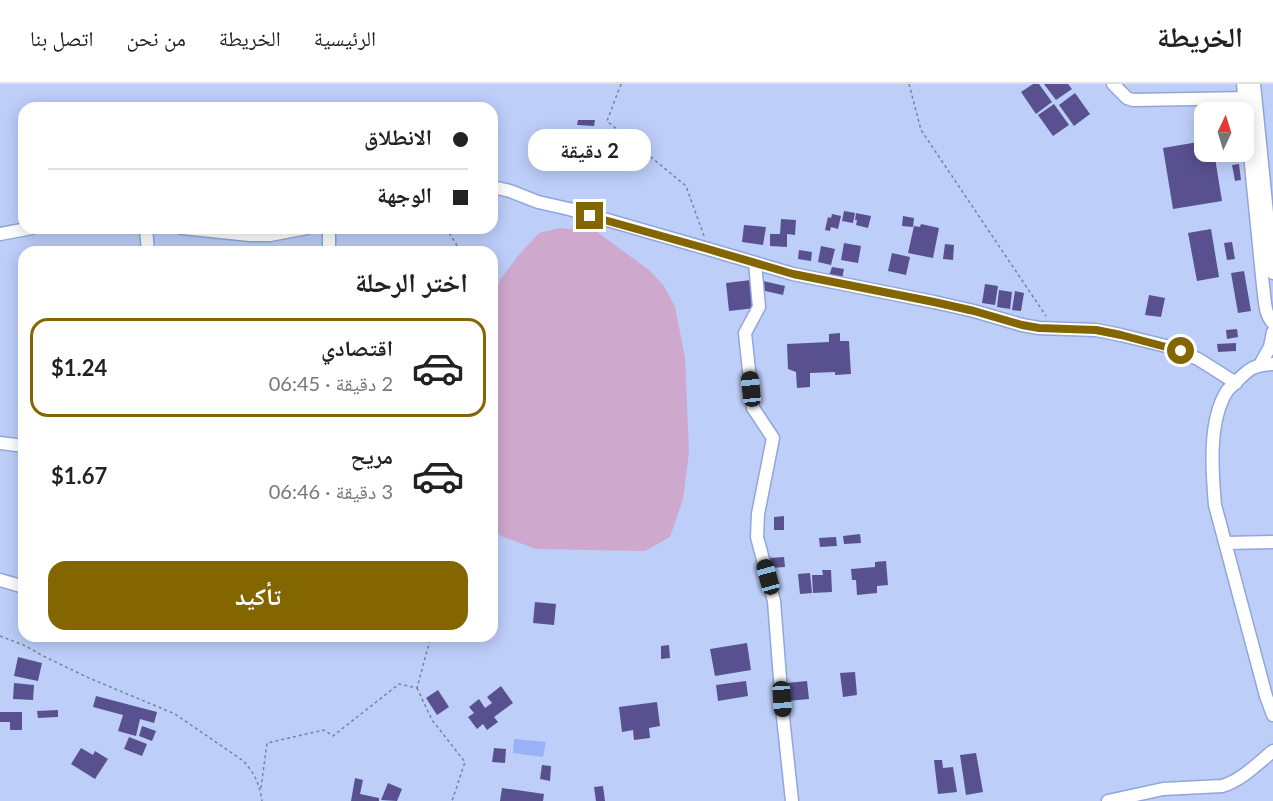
<!DOCTYPE html>
<html lang="ar">
<head>
<meta charset="utf-8">
<style>
  body { margin:0; font-family:Lato,"Noto Naskh Arabic",sans-serif; background:#f6f6f6; color:#222; direction:rtl; height:100vh; display:flex; flex-direction:column; font-size:22px; white-space:nowrap }
  * { box-sizing:border-box; margin:0 }
  p { font-size:20px; color:#767676 }
  .icon { flex:none; width:33px; height:33px; fill:none; stroke:currentColor; stroke-width:2; stroke-linecap:round; stroke-linejoin:round }
  .map { position:relative; flex:1; overflow:hidden; direction:ltr }
  .sheet { position:absolute; left:18px; top:162px; width:480px; height:396px; display:flex; flex-direction:column; background:#fff; border-radius:18px; box-shadow:0 3px 15px #0003; direction:rtl }
  .sheet>* { flex:none }
  .banner { position:absolute; left:18px; top:18px; width:480px; height:132px; border-radius:18px; box-shadow:0 3px 15px #0003; direction:rtl; display:grid; align-content:center; height:132px; padding:0 30px; background:#fff }
  .needle { width:39px; rotate:4deg }
  .fabs { position:absolute; left:1194px; top:18px; display:grid; gap:12px }
  .fabs a { display:grid; place-items:center; width:60px; height:60px; border-radius:12px; background:#fff; box-shadow:0 3px 15px #0003; font-size:30px }
  .end { position:absolute; width:27px; height:27px; margin:-14px; border:8px solid #846600; background:#fff; box-shadow:0 0 0 3px #fff }
  .from { border-radius:50% }
  .bubble { position:absolute; height:42px; border-radius:18px; background:#fff; box-shadow:0 3px 15px #0003; font-size:20px; font-weight:700; line-height:42px; text-align:center; direction:rtl }
  .car { position:absolute; width:18px; height:36px; margin:-18px -9px; border-radius:8px; box-shadow:0 0 4px 2px #0007; background:linear-gradient(#222 24%,#8ab4d8 0 40%,#222 0 76%,#8ab4d8 0 86%,#222 0) }
  .banner b { display:flex; align-items:center; gap:21px; height:57px; font-size:22px }
  .banner b+b { border-top:2px solid #e0e0e0 }
  .banner i { width:15px; height:15px; background:#222 }
  ul { padding:0; list-style:none }
  li { display:flex; align-items:center; gap:18px; height:99px; margin:0 12px 9px; padding:0 18px; border:3px solid transparent; border-radius:18px }
  li div { flex:1 }
  li b { display:block; font-size:22px }
  li em { font-style:normal; font-weight:700 }
  li.current { border-color:#846600 }
  li>.icon { width:54px; height:54px; stroke-width:1.5 }
  h2 { padding:0 30px; font-size:27px; line-height:72px }
  .primary-button { display:flex; gap:12px; margin-top:auto; padding:12px 30px }
  .primary-button a { flex:1; height:69px; border-radius:18px; background:#846600; color:#fff; font-size:24px; font-weight:700; line-height:69px; text-align:center }
  header { display:flex; align-items:center; gap:36px; box-sizing:border-box; height:84px; padding:0 30px; background:#fff; border-bottom:2px solid #e0e0e0 }
  header strong { font-size:28px }
  nav { display:flex; gap:33px; margin-inline-start:auto; font-size:21px }
  .map>svg:first-child { display:block }
</style>
</head>
<body>
<header>
<strong>الخريطة</strong>
<nav><a>الرئيسية</a><a>الخريطة</a><a>من نحن</a><a>اتصل بنا</a></nav>
</header>
<div class="map">
<svg width="1273" height="717" viewBox="0 0 1273 717">
  <rect width="100%" height="100%" fill="#bdcef9"/>
  <path fill="#cfa8cd" d="M559,144L597,148L649,186L664,202L675,223L685,274L689,368L683,415L670,453L645,467L536,465L501,452L492,446V217L500,196L517,173L539,149Z"/>
  <path fill="#99b2f5" d="M514,655L546,658L543,673L513,669Z"/>
  <g fill="#59508f">
    <path d="M1033,0H1039L1052,18L1036,30L1021,8Z"/>
    <path d="M1044,0H1068L1072,5L1056,16Z"/>
    <path d="M1075,9L1090,30L1074,42L1059,21Z"/>
    <path d="M1054,20L1069,41L1053,52L1038,31Z"/>
    <path d="M578,36H595L594,42L577,41Z"/>
    <path d="M1204,57V68H1214L1222,117L1173,125L1163,64Z"/>
    <path d="M1239,80L1241,96L1235,97L1232,81Z"/>
    <path d="M844,127L855,129L853,139L842,137Z"/>
    <path d="M856,129L871,132L868,144L856,141L857,136H855Z"/>
    <path d="M832,130L841,132L838,145L831,143L830,147L825,146L828,133L831,134Z"/>
    <path d="M903,132L914,134L913,143L902,142Z"/>
    <path d="M781,135L796,136L795,151L787,150V163L770,162V150H780Z"/>
    <path d="M921,140L939,144L933,174L908,169L914,142L920,143Z"/>
    <path d="M744,141L766,143L763,161L742,158Z"/>
    <path d="M1211,145L1219,193L1197,197L1188,149Z"/>
    <path d="M1232,158L1235,175L1227,176L1224,159Z"/>
    <path d="M844,159L861,162L858,179L841,176Z"/>
    <path d="M945,160L954,161L953,176L943,175Z"/>
    <path d="M821,162L835,165L831,181L818,178Z"/>
    <path d="M799,166L812,168L811,177L798,175Z"/>
    <path d="M892,169L910,173L906,191L888,187Z"/>
    <path d="M832,183L844,185L842,195L829,192Z"/>
    <path d="M1244,187L1251,227L1238,229L1231,189Z"/>
    <path d="M751,196L755,224L729,227L726,199Z"/>
    <path d="M763,197L785,202L783,211L761,206Z"/>
    <path d="M985,200L998,202L995,221L982,219Z"/>
    <path d="M999,206L1012,208L1010,225L997,223Z"/>
    <path d="M1015,207L1024,209L1021,227L1012,226Z"/>
    <path d="M1149,211L1165,214L1161,233L1145,231Z"/>
    <path d="M1237,245L1238,253L1227,255L1226,246Z"/>
    <path d="M840,249V257H849L851,290L835,291V288L810,289V303L797,304L796,288L788,285L787,260L829,258V250Z"/>
    <path d="M1236,259V267L1218,268L1217,260Z"/>
    <path d="M784,432V446H774V433Z"/>
    <path d="M860,450L861,459L844,460L843,452Z"/>
    <path d="M836,453L837,462L820,463L819,454Z"/>
    <path d="M784,473L785,483L770,484V474Z"/>
    <path d="M886,477L888,501L877,502V509L857,511L856,496H852L851,485L875,483V478Z"/>
    <path d="M822,486H831L832,508L813,509L812,491H823Z"/>
    <path d="M810,489L812,509L800,510L798,490Z"/>
    <path d="M535,518L556,520L554,541L533,539Z"/>
    <path d="M747,559L751,586L715,592L710,565Z"/>
    <path d="M669,561L670,574L661,575V562Z"/>
    <path d="M18,573L42,579L38,597L14,592Z"/>
    <path d="M855,588L857,611L843,613L840,589Z"/>
    <path d="M746,597L748,612L718,617L716,601Z"/>
    <path d="M807,597L809,615L788,617L787,599Z"/>
    <path d="M14,599L34,601L33,616L13,615Z"/>
    <path d="M501,602L513,619L494,633L498,638L487,646L483,640L477,645L468,633L474,629L469,623L479,615L485,624L492,619L487,613Z"/>
    <path d="M438,606L449,623L437,631L426,614Z"/>
    <path d="M96,612L157,628L154,639L140,635L136,652L118,647L123,631L93,623Z"/>
    <path d="M657,618L660,642L649,644L650,654L634,656L633,646L622,648L619,623Z"/>
    <path d="M58,626V633L38,634L37,627Z"/>
    <path d="M0,628H22V646H10V638H0Z"/>
    <path d="M142,642L156,647L152,657L139,652Z"/>
    <path d="M129,653L147,660L142,672L124,665Z"/>
    <path d="M81,664L93,671L95,667L108,675L95,695L71,680Z"/>
    <path d="M494,664L506,665L505,679L492,678Z"/>
    <path d="M976,669L983,708L966,711L960,671Z"/>
    <path d="M934,676H942L943,684L953,683L957,708L938,710Z"/>
    <path d="M542,681L551,682L550,697L540,695Z"/>
    <path d="M355,694L363,696L360,710L379,714V717H351Z"/>
    <path d="M388,699L402,705L397,717L381,716Z"/>
    <path d="M603,702L605,717H596L594,703Z"/>
    <path d="M502,704L544,710L543,717H500Z"/>
  </g>
  <g fill="none" stroke-linecap="round" stroke-linejoin="round">
    <g stroke="#92a6da" stroke-width="15">
      <g id="minor">
        <path d="M1113,0L1127,14L1133,16L1251,14"/>
        <path d="M1243,0L1263,202C1265,214 1264,230 1273,239"/>
        <path d="M1254,0L1273,189"/>
        <path d="M492,103L510,107L538,118L569,125L708,165L793,190L934,218L974,227L1022,241L1039,244L1096,246L1121,251L1166,262L1198,275L1236,299"/>
        <path d="M146,144L148,168"/>
        <path d="M182,144L250,151H270L307,144"/>
        <path d="M329,144V168"/>
        <path d="M0,150L32,144"/>
        <path d="M755,179L759,223L745,249L753,324L773,354L758,430L757,453L774,517L783,633L792,717"/>
        <path d="M1273,280C1254,281 1250,284 1237,297C1234,300 1230,303 1227,307C1208,337 1212,387 1215,421L1266,612L1273,631"/>
        <path d="M1260,281L1270,263L1273,248"/>
        <path d="M0,359L24,362"/>
        <path d="M1226,459L1273,458"/>
        <path d="M0,496L24,503"/>
        <path d="M1108,717L1163,705L1222,702C1242,696 1257,680 1273,667"/>
      </g>
    </g>
    <g stroke="#7682a3" stroke-width="1.5" stroke-dasharray="3 3" stroke-linecap="butt">
      <path d="M621,0L607,37L686,102L704,152"/>
      <path d="M909,0L921,46L1046,232"/>
      <path d="M446,144L461,168"/>
      <path d="M0,552L26,562L43,572L89,594L175,630L242,676C254,687 260,701 262,717"/>
      <path d="M417,604L432,636L465,678L452,717"/>
      <path d="M261,704L267,659L324,646L333,652L399,600L417,604L431,552"/>
    </g>
    <use href="#minor" stroke="#fff" stroke-width="12"/>
  </g>
  <g fill="none" stroke-linecap="round" stroke-linejoin="round">
    <path stroke="#846600" stroke-width="8" d="M590,132L708,165L793,190L934,218L974,227L1022,241L1039,244L1096,246L1121,251L1181,267"/>
  </g>
</svg>
<div class="fabs">
<a><svg class="needle" viewBox="-14 -14 28 28"><path d="M0-13l5 13h-10z" fill="#e53935"/><path d="M0 13l5-13h-10z" fill="#767676"/></svg></a>
</div>
<i class="end from" style="left:1181px;top:267px"></i>
<i class="end" style="left:590px;top:132px"></i>
<div class="bubble" style="left:528px;top:45px;width:123px">2 دقيقة</div>
<i class="car" style="left:751px;top:305px;rotate:354deg"></i>
<i class="car" style="left:768px;top:493px;rotate:345deg"></i>
<i class="car" style="left:782px;top:615px;rotate:176deg"></i>
<div class="banner">
<b><i class="from"></i>الانطلاق</b>
<b><i></i>الوجهة</b>
</div>
<section class="sheet">
<h2>اختر الرحلة</h2>
<ul>
<li class="current"><svg class="icon" aria-label="car" viewBox="0 0 24 24"><path d="M5 17H2v-5l4-1 3-4h7l3 4 3 1v5h-3M9 17h6M6 11h13"/><circle cx="7" cy="17" r="2"/><circle cx="17" cy="17" r="2"/></svg><div><b>اقتصادي</b><p>2 دقيقة · 06:45</p></div><em>$1.24</em></li>
<li><svg class="icon" aria-label="car" viewBox="0 0 24 24"><path d="M5 17H2v-5l4-1 3-4h7l3 4 3 1v5h-3M9 17h6M6 11h13"/><circle cx="7" cy="17" r="2"/><circle cx="17" cy="17" r="2"/></svg><div><b>مريح</b><p>3 دقيقة · 06:46</p></div><em>$1.67</em></li>
</ul>
<div class="primary-button"><a>تأكيد</a></div>
</section>
</div>
</body>
</html>
